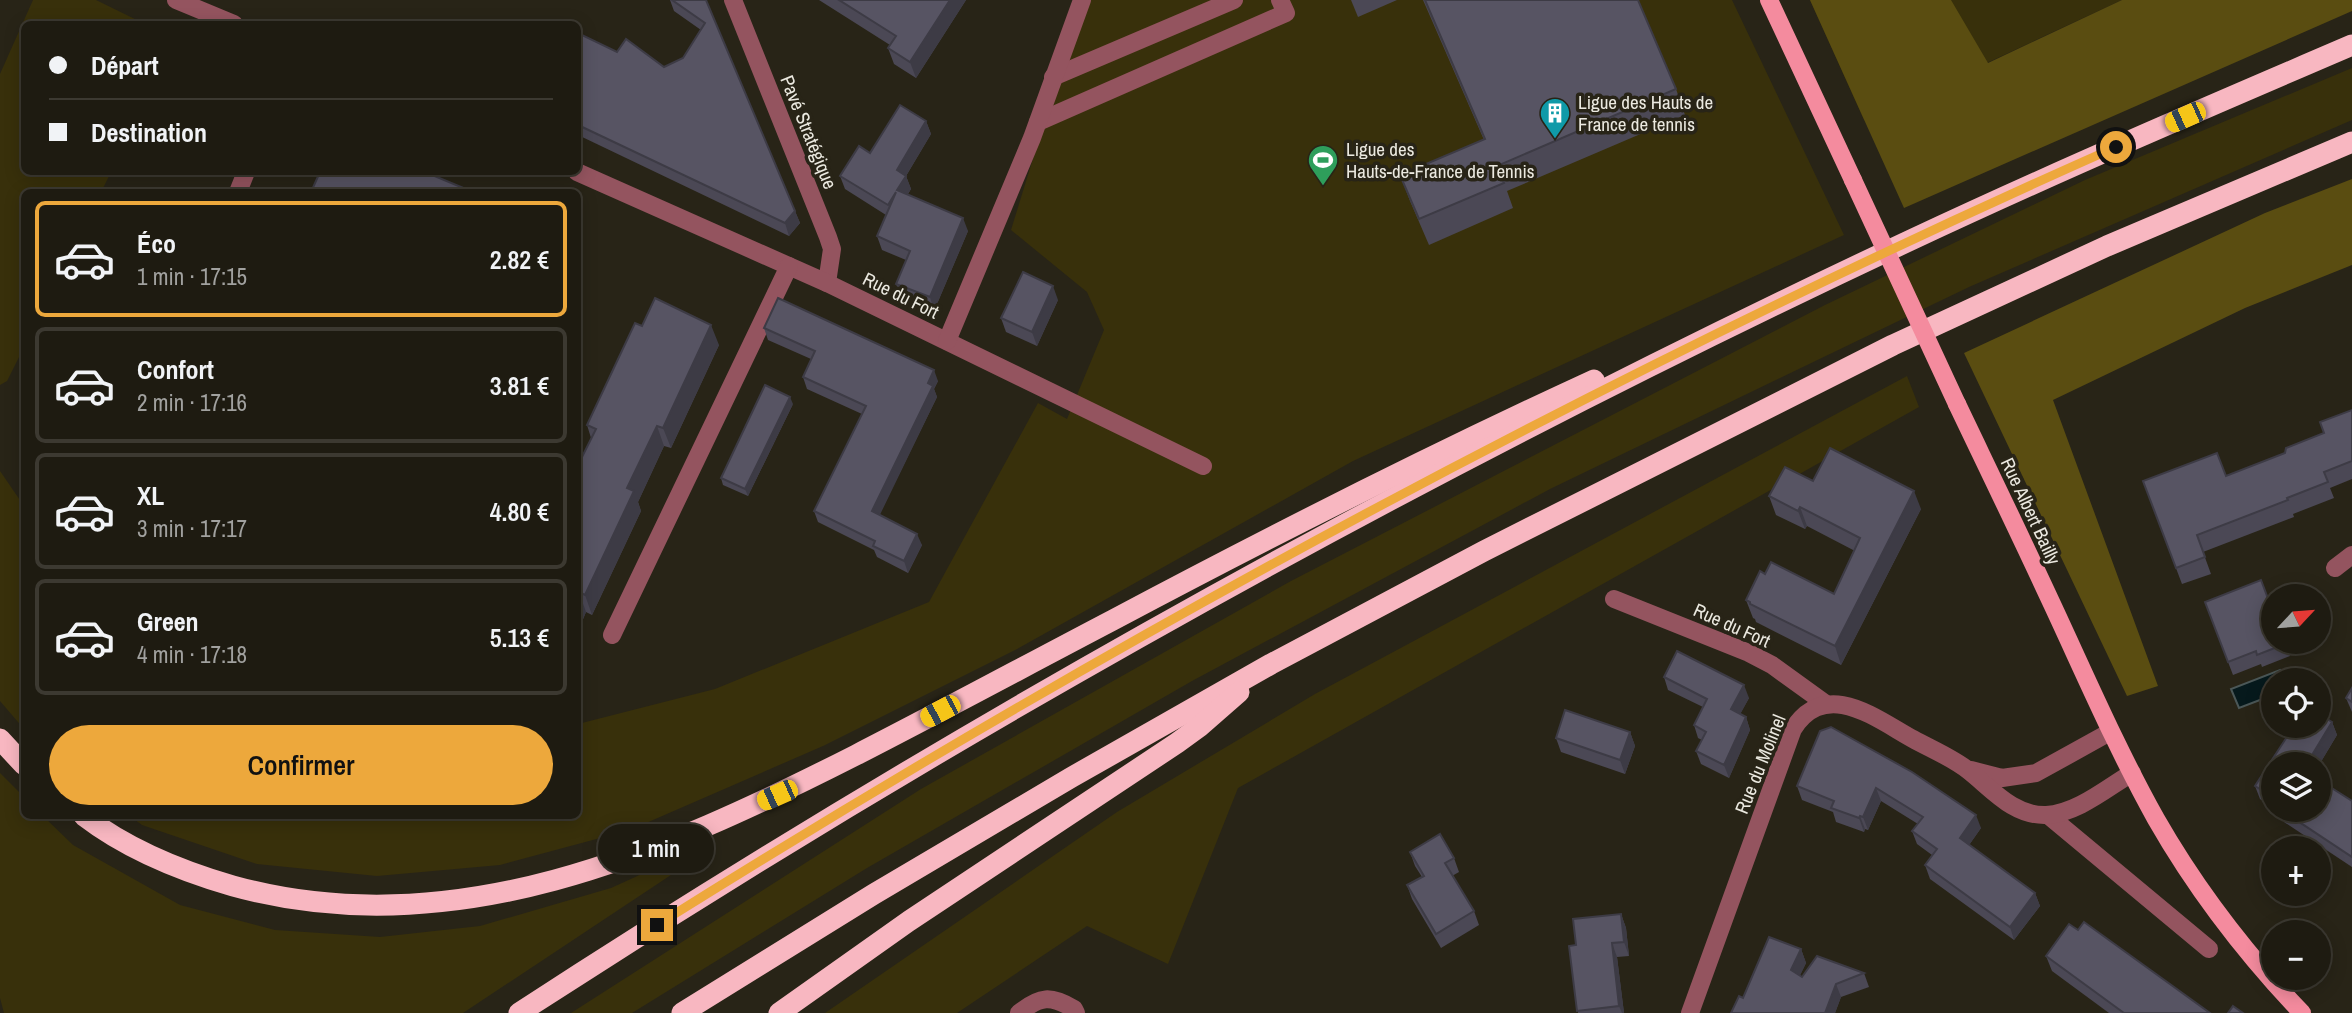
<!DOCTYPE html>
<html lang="fr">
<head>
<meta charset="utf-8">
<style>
  body { margin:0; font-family:"Archivo Narrow",sans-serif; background:#26241a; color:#f1f3f6; height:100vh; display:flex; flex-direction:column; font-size:26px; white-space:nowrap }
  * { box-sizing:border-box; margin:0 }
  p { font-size:23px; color:#a1a19f }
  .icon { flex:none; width:38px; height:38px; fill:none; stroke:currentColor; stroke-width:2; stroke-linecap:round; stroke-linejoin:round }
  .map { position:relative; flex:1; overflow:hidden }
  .panel { position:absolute; left:21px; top:189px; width:560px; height:630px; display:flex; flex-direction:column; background:#1e1b11; border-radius:10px; box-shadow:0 4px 18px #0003,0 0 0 2px #3c3931 }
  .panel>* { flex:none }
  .banner { position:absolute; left:21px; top:21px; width:560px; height:154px; border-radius:10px; box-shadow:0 4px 18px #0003,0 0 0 2px #3c3931; display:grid; align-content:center; height:154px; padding:0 28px; background:#1e1b11 }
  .needle { width:46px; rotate:64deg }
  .controls { position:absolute; left:2261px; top:584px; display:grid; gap:14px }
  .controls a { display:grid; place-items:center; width:70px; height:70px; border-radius:50%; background:#1e1b11; box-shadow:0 4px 18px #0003,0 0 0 2px #3c3931; font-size:35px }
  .end { position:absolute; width:32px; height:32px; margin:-16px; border:9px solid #eda83c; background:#111; box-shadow:0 0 0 4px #111 }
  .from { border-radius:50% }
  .bubble { position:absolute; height:49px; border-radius:24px; background:#1e1b11; box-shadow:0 4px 18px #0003,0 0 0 2px #3c3931; font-size:23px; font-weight:600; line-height:49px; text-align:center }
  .car { position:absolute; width:21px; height:42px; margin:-21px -10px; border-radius:9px; box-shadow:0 0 5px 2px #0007; background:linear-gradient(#f5c518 24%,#345 0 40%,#f5c518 0 76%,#345 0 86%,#f5c518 0) }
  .banner b { display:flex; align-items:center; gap:24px; height:66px; font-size:26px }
  .banner b+b { border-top:2px solid #3c3931 }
  .banner i { width:18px; height:18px; background:#f1f3f6 }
  ul { padding:12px 0 0; list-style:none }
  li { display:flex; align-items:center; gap:21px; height:116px; margin:0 14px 10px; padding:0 14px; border:4px solid #3c3931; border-radius:10px }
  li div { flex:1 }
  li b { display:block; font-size:26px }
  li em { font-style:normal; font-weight:600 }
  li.selected { border-color:#eda83c }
  li>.icon { width:63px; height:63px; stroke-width:1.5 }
  .button { display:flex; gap:14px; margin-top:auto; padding:14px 28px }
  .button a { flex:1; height:80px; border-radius:42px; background:#eda83c; color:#111; font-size:28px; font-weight:600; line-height:80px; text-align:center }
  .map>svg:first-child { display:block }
</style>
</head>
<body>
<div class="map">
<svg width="2352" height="1013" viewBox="0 0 2352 1013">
  <rect width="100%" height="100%" fill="#282417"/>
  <g fill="#38300b">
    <path d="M33,0H96L145,24H24V172H111L101,192H24V347L7,381L0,385V74Z"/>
    <path d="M1082,0H1732L1844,235L1353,461L1017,649L823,746L630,830L500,865L377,876L257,864L142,825L130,816H578V724L715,689L929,602L1038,403L1067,419L1104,330L1087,292L1011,230Z"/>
    <path d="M1810,0H2122L1864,120Z"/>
    <path d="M2352,68V120L1969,287L1550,489L1192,681L867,868L632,1013H571L921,789L1291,581L1825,305L2085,180Z"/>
    <path d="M1907,376L1919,407L1238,788L1168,964L1087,926L957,1013H825L1117,812L1315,694Z"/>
    <path d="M0,471L24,506V729L0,701Z"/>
    <path d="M0,773L24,797V816H43L73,845L180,905L275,930L380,937L480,926L611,888L677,858L683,867L463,1013H4L0,998Z"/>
  </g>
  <g fill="#5a4d11">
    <path d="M1810,0H1951L1988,63L2122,0H2352V11L1904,208Z"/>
    <path d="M2352,179V265L2245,308L2053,400L2158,686L2127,696L1964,353L2265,213Z"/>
  </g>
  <path fill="#06191c" stroke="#4b5757" stroke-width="2" d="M2280,670L2283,681H2273V695L2239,708L2231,689Z"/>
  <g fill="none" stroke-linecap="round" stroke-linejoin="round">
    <g stroke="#94545f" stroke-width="18">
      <path d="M176,0L234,24"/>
      <path d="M733,0L828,237L832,249L827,283"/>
      <path d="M1053,77L1234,0"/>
      <path d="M1038,122L1286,13L1280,0"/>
      <path d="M577,172L827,283L1203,466"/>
      <path d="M238,192L246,172"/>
      <path d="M947,341L1032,138L1082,0"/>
      <path d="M2335,568L2352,555"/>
      <path d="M1614,599L1749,653L1772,665L1826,704"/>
      <path d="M612,635L789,266"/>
      <path d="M1971,770L2002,778L2036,773L2110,732"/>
      <path d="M2048,815L2209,949"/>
      <path d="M1019,1013C1040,996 1051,995 1074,1009L1076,1013"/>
      <path d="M1690,1013L1793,729C1826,678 1875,718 1913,739C1931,749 1953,758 1969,771C1992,789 2013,816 2046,815C2076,814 2107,788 2132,773"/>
    </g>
    <g stroke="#f48b9e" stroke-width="18">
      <path d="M1769,0L1853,180"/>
      <path d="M1957,404C1989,471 2021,537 2052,604C2086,677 2117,749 2156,819C2196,889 2246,954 2302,1013"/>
    </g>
    <g stroke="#f8b7c1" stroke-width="21">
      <path d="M0,739L24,765"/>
      <path d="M84,816C127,849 181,871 233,886C453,947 663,853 856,755C942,711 1027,665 1113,620C1271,536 1431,455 1594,380"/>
      <path d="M519,1013C965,723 1431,465 1913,239C2058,171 2205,108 2352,45"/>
      <path d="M682,1013L874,894L1072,777L1271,664L1484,551L1893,345L2107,246L2352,142"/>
      <path d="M779,1013L909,921L1177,743L1199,727L1239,692"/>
    </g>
    <path stroke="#f48b9e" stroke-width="18" d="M1853,180L1957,404"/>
  </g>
  <g fill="#4b4855">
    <path d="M670,0H706L800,223L789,236L578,135V33L617,52L664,67L683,58L701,30L674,11Z"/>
    <path d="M819,0H966L916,78L894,64L888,48L890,45Z"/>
    <path d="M1351,0H1397L1358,17Z"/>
    <path d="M1423,0H1638L1676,89L1685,115L1507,191L1513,208L1429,245L1410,201L1400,175L1484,140Z"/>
    <path d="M926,121L931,134L906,176L911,189L908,194L968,231L934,311L901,297L896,284L906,260L882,250L877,236L886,215L845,189L840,176L870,153Z"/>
    <path d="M1058,300L1037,346L1006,332L1001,318Z"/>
    <path d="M642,326L719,345L671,448L664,446L638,502L641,511L592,615L586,612L578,631V465L591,438L587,425Z"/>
    <path d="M764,328L938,381L934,389L937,397L879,515L922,545L908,573L877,557L874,550L818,522L814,511L862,414L807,389L803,377L811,359L768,340Z"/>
    <path d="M793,404L748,496L723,485L721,478Z"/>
    <path d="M2352,410V479L2330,488L2334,498L2293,514L2294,517L2203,552L2211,574L2182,584L2143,481L2226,476L2285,453L2324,433Z"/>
    <path d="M1813,481L1921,509L1841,665L1756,622L1755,619L1753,618L1746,600L1765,574L1834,594L1855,551L1807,526L1805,529L1776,515L1769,496Z"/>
    <path d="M2205,602L2285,642L2290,656L2262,667L2261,664L2233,675Z"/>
    <path d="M1664,677L1749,698L1740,714L1746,717L1750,730L1729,778L1701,764L1696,751L1702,740L1698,738L1694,725L1703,707L1668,690Z"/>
    <path d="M2352,688V712L2346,698Z"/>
    <path d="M2319,714L2332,722L2337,735L2319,765H2273V808L2260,799L2255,786L2294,726H2319Z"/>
    <path d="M1820,731L1981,828L1969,845L2035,893L2040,906L2014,940L1930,879L1925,865L1932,855L1917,844L1912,831L1918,824L1881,801L1868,830L1865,829L1864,832L1836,822L1833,812L1802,800L1797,786Z"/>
    <path d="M1630,732L1635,746L1625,774L1561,752L1556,738Z"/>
    <path d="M2352,801V867L2284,822L2281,812L2277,810H2319Z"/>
    <path d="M1410,852L1454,858L1459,872L1452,876L1474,911L1479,925L1441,948L1412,899L1407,885L1422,877L1415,866Z"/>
    <path d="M1621,914L1626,928L1629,956L1617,957L1624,1013H1578L1576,945Z"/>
    <path d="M2078,930L2210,1013H2109L2052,971L2046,956Z"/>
    <path d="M1801,949L1806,963L1800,975L1802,977L1864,973L1869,987L1841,997L1835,1013H1731L1743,998Z"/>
  </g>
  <g fill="#3d3b45">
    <path d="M950,0H966L916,78L910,62Z"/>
    <path d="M926,121L931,134L906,176L911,189L902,203L897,190V170Z"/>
    <path d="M795,211L800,223L789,236L785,223Z"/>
    <path d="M963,218L968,231L934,311L930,297Z"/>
    <path d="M1053,286L1058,300L1037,346L1032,332Z"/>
    <path d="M711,325L719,345L671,448L663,428Z"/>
    <path d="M934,370L938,381L934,389L937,397L876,523L872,511Z"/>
    <path d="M790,397L793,404L748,496L745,489Z"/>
    <path d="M657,426L664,446L638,502L641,511L592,615L585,595L627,488Z"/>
    <path d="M1914,491L1921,509L1841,665L1835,646Z"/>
    <path d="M1800,507L1807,526L1805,529L1798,511Z"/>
    <path d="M917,534L922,545L908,573L904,561Z"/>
    <path d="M579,592L586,612L578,631V595Z"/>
    <path d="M1744,685L1749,698L1736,722L1731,709Z"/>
    <path d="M1746,717L1750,730L1729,778L1724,765Z"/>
    <path d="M2332,722L2337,735L2319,765H2306Z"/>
    <path d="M1630,732L1635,746L1625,774L1620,760Z"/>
    <path d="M1876,788L1881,801L1868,830L1863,817Z"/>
    <path d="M1976,815L1981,828L1965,851L1960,838Z"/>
    <path d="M1860,816L1865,829L1864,832L1859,818Z"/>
    <path d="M2035,893L2040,906L2014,940L2010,927Z"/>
    <path d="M1621,914L1626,928L1629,956L1624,942Z"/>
    <path d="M1612,943L1617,957L1624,1013H1622L1619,1006Z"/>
    <path d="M1801,949L1806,963L1796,984L1791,970Z"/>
    <path d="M1836,984L1841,997L1835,1013H1825Z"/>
  </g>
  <g fill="#575463" stroke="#3d3b45" stroke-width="2">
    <path d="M672,0H706L795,211L785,223L578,125V33L617,52L626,39L664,67L683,58L705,23Z"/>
    <path d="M839,0H950L910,62L888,48L896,36Z"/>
    <path d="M1425,0H1638L1676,89L1497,166L1504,183L1419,219L1400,175L1485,139Z"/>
    <path d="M900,105L926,121L897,170L906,176L897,190L963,218L930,297L896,284L910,251L877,236L896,192L888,205L840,176L859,146L870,153Z"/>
    <path d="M320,172H425L473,192H311Z"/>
    <path d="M1023,272L1053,286L1032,332L1001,318Z"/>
    <path d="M655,298L711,325L663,428L657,426L627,488L634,491L585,595L579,592L578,595V465L596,429L587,425L635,323L642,326Z"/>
    <path d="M778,298L934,370L928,383L933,386L872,511L917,534L904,561L873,546L875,541L814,511L866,406L803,377L815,351L764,328Z"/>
    <path d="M765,385L790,397L745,489L721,478Z"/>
    <path d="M2352,410V461L2324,472L2328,482L2287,498L2288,500L2197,535L2205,557L2176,568L2143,481L2217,453L2226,476L2285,453L2286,448L2324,433L2320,422Z"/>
    <path d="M1830,448L1914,491L1835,646L1750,604V602L1746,600L1760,571L1765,574L1771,562L1834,594L1860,538L1800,507L1798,511L1769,496L1785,467L1813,481Z"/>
    <path d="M2261,580L2273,612V642H2285V644L2257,655L2256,651L2228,662L2205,602Z"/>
    <path d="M1677,651L1744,685L1731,709L1746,717L1724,765L1696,751L1706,732L1694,725L1707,699L1664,677Z"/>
    <path d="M2352,688V702L2346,698Z"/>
    <path d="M1565,710L1630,732L1620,760L1556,738Z"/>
    <path d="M2319,714L2332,722L2306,765H2273V797L2255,786L2294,726H2319Z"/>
    <path d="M1831,727L1912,772L1976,815L1960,838L2035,893L2010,927L1925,865L1937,849L1912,831L1923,817L1876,788L1863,817L1860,816L1859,818L1831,808L1834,801L1797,786L1820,731Z"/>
    <path d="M2319,780L2352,801V857L2281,810H2319Z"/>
    <path d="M1440,834L1454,858L1445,863L1474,911L1436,934L1407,885L1424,876L1410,852Z"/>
    <path d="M1621,914L1624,942L1612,943L1619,1006L1577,1011L1569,946L1576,945L1573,919Z"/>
    <path d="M2084,922L2210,1013H2124L2046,956L2069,924L2078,930Z"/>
    <path d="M1769,937L1801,949L1791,970L1802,977L1817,956L1864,973L1836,984L1825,1013H1731L1739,996L1743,998Z"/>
    <path d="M2233,1006L2243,1013H2228Z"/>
  </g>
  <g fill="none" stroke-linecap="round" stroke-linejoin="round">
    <path stroke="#eda83c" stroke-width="9" d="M657,925C1124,632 1611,371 2116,147"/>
  </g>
  <defs>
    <g id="building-pin" transform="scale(1.575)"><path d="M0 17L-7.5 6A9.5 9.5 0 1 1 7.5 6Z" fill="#0f9aa8" stroke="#282417"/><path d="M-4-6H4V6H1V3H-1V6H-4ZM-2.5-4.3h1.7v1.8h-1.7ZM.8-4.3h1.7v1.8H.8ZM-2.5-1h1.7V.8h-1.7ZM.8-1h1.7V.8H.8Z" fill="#fff"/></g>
    <g id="stadium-pin" transform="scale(1.575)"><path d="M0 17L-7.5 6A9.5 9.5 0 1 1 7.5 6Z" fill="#2e9e5b" stroke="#282417"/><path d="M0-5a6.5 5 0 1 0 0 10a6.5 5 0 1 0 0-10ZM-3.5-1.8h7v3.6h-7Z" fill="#fff"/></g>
  </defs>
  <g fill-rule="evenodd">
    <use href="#building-pin" x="1555" y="113"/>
    <use href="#stadium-pin" x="1323" y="160"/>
  </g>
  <g text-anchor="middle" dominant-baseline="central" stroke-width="7" stroke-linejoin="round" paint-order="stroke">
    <g font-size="19" fill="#ebe9e0" stroke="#282417" text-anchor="start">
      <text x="1578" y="102">Ligue des Hauts de<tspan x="1578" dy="22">France de tennis</tspan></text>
      <text x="1346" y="149">Ligue des<tspan x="1346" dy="22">Hauts-de-France de Tennis</tspan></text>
    </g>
    <g font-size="19" fill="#ebe9e0" stroke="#282417">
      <text transform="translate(809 132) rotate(68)">Pavé Stratégique</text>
      <text transform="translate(901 295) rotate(26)">Rue du Fort</text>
      <text transform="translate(2031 511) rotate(65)">Rue Albert Bailly</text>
      <text transform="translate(1732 625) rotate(24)">Rue du Fort</text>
      <text transform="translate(1760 764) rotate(-68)">Rue du Molinel</text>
    </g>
  </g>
</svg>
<div class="controls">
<a><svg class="needle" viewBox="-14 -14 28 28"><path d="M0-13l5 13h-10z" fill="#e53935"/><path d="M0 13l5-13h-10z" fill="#a1a19f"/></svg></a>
<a><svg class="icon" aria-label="locate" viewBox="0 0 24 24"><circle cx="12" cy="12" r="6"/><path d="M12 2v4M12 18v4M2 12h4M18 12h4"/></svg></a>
<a><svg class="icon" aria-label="layers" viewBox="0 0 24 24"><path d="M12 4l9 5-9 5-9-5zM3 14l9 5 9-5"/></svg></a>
<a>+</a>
<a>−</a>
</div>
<i class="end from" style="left:2116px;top:147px"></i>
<i class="end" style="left:657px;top:925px"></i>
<div class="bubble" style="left:598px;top:824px;width:116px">1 min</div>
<i class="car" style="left:2185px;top:117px;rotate:246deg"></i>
<i class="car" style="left:940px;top:711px;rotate:242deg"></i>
<i class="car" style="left:777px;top:795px;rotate:246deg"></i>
<div class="banner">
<b><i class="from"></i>Départ</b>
<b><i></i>Destination</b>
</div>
<section class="panel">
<ul>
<li class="selected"><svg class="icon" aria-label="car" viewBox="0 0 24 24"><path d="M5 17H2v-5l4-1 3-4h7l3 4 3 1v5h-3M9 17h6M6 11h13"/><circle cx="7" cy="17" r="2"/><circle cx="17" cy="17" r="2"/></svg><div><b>Éco</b><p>1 min · 17:15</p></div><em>2.82 €</em></li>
<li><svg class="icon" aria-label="car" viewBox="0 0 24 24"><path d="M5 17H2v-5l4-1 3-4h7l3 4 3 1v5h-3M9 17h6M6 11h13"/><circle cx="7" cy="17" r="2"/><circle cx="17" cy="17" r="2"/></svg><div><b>Confort</b><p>2 min · 17:16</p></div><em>3.81 €</em></li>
<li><svg class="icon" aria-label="car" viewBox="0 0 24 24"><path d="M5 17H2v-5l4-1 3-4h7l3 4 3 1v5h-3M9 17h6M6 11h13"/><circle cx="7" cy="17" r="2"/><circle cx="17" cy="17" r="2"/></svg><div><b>XL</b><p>3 min · 17:17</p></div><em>4.80 €</em></li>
<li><svg class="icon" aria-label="car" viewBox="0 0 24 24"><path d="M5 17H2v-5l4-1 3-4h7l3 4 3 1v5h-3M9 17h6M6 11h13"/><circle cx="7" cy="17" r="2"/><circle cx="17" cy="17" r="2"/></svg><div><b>Green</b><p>4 min · 17:18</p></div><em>5.13 €</em></li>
</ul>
<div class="button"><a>Confirmer</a></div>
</section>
</div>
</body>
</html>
